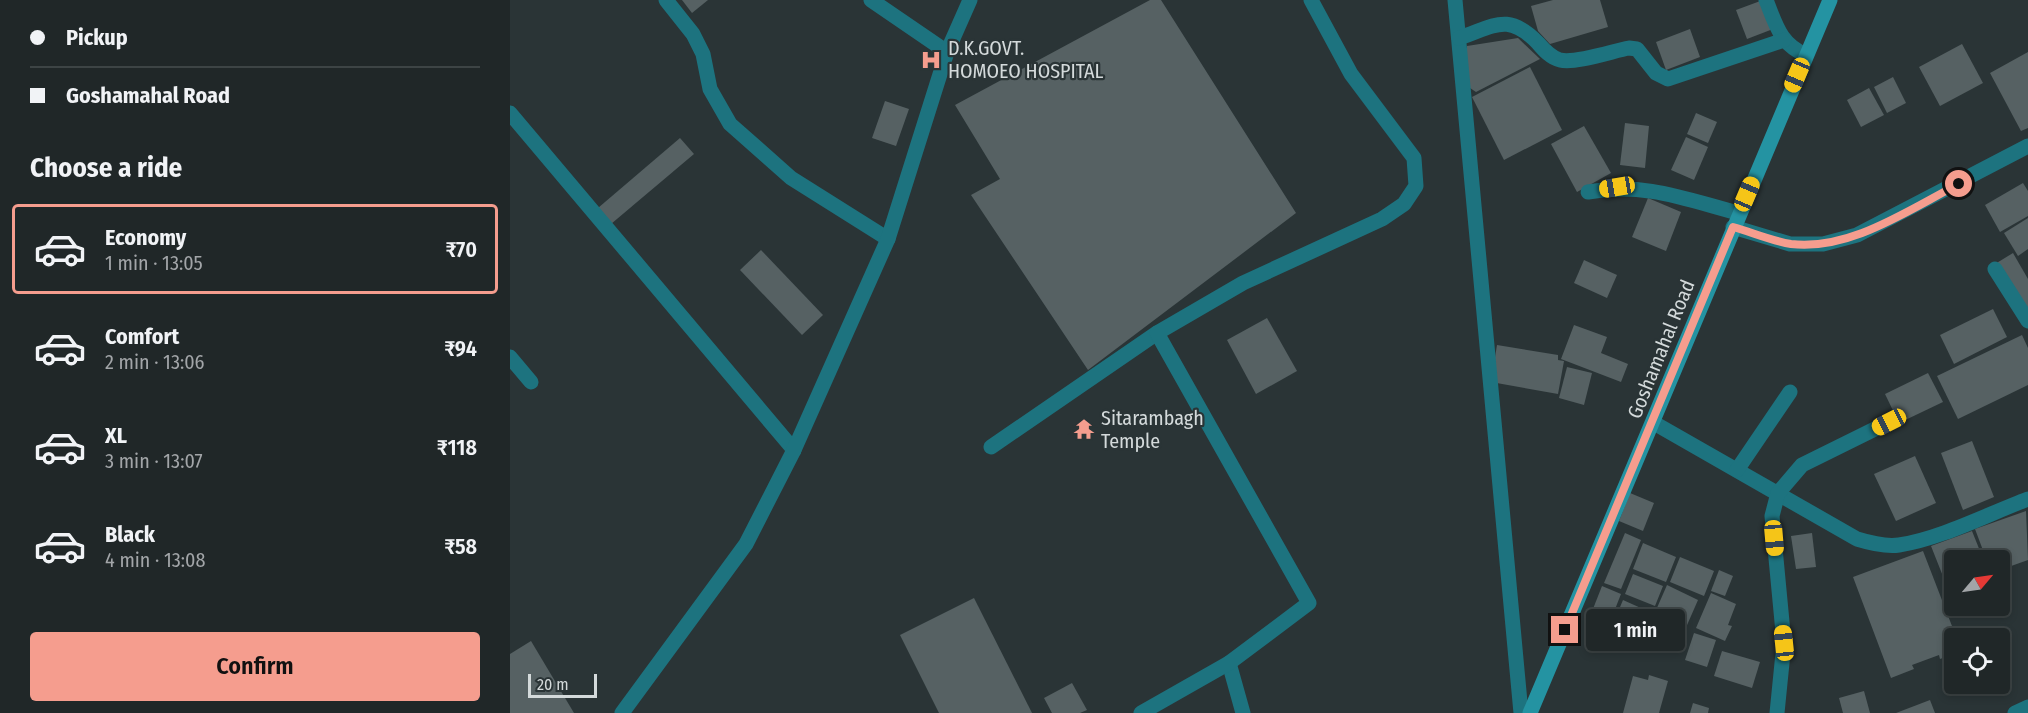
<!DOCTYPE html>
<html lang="en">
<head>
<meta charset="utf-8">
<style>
  body { margin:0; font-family:"Fira Sans Condensed",sans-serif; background:#2d3334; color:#f1f3f6; height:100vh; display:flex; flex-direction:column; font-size:22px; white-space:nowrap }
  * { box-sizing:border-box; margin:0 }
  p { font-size:20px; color:#a2a5a8 }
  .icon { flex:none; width:33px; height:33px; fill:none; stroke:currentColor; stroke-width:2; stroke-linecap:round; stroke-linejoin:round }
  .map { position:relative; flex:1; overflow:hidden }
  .sheet { display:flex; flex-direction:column; background:#202728; width:510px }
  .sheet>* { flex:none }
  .top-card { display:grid; align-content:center; height:132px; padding:0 30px; background:#202728 }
  .needle { width:39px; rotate:61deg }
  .controls { position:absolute; left:1434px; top:550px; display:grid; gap:12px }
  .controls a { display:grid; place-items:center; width:66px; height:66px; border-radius:6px; background:#202728; box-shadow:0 3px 9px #0003,0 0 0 2px #3d4445; font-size:30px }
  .scale { position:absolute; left:18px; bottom:15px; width:69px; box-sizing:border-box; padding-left:6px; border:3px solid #d4dadb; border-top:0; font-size:16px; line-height:21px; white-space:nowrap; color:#d4dadb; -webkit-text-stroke:4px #2a3436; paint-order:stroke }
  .end { position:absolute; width:27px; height:27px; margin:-14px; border:8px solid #f59d8e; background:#111; box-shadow:0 0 0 3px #111 }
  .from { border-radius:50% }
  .bubble { position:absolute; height:42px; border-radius:6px; background:#202728; box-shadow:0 3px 9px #0003,0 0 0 2px #3d4445; font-size:20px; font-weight:600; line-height:42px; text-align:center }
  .car { position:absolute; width:18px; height:36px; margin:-18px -9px; border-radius:8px; box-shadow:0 0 4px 2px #0007; background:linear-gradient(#f5c518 24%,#345 0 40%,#f5c518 0 76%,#345 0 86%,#f5c518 0) }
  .top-card b { display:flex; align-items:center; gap:21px; height:57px; font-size:22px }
  .top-card b+b { border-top:2px solid #3d4445 }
  .top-card i { width:15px; height:15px; background:#f1f3f6 }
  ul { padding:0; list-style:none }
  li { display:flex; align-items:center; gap:18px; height:90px; margin:0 12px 9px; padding:0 18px; border:3px solid transparent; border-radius:6px }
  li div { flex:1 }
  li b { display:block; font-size:22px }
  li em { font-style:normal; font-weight:600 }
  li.selected { border-color:#f59d8e }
  li>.icon { width:54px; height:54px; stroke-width:1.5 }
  h2 { padding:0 30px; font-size:27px; line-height:72px }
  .button { display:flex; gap:12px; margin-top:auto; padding:12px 30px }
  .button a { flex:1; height:69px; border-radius:6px; background:#f59d8e; color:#111; font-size:24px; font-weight:600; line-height:69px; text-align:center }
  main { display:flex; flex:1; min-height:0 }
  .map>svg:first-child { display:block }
</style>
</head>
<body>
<main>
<section class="sheet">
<div class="top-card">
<b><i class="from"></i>Pickup</b>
<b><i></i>Goshamahal Road</b>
</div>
<h2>Choose a ride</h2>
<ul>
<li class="selected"><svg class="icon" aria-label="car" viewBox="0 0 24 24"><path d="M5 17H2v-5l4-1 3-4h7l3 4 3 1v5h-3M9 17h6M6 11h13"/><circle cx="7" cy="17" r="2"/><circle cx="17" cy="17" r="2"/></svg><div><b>Economy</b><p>1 min · 13:05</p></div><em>₹70</em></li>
<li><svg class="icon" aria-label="car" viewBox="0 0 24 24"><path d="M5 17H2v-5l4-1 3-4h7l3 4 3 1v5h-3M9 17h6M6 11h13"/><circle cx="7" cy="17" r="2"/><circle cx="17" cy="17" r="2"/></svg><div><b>Comfort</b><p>2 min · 13:06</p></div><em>₹94</em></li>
<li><svg class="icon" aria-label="car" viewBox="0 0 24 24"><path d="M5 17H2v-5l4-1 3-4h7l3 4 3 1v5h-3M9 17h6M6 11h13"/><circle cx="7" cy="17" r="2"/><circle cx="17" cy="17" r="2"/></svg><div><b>XL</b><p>3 min · 13:07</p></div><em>₹118</em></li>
<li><svg class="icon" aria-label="car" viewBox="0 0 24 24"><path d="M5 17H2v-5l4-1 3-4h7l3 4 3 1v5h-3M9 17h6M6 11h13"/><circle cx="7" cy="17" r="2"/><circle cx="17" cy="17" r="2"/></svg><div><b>Black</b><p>4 min · 13:08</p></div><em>₹58</em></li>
</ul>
<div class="button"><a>Confirm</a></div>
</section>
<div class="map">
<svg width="1518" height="713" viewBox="0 0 1518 713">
  <rect width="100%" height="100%" fill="#2a3436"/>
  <g fill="#566163">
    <path d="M172,0H198L182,13Z"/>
    <path d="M640,0H651L786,213L578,370L461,195L490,179L445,105Z"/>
    <path d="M1043,0H1090L1098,27L1040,44L1028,31L1021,6Z"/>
    <path d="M1253,0L1263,29L1237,39L1226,10Z"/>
    <path d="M1180,29L1190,57L1156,70L1146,42Z"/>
    <path d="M1008,38L1030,59L966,92L957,86V46Z"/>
    <path d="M1452,44L1473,83L1430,106L1409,67Z"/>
    <path d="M1518,52V128L1511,131L1480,73Z"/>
    <path d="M1020,67L1052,130L994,160L962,97Z"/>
    <path d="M1383,77L1396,103L1377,113L1364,87Z"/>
    <path d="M1359,88L1374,115L1351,127L1337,100Z"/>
    <path d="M375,101L399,109L386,146L362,138Z"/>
    <path d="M1186,113L1207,122L1198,143L1177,134Z"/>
    <path d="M1115,123L1139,126L1135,168L1110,165Z"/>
    <path d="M1074,126L1101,173L1067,192L1041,144Z"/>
    <path d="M1176,137L1198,147L1184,180L1161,170Z"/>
    <path d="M170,138L184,154L101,224L88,208Z"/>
    <path d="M1513,183L1518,191V216L1490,232L1475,205Z"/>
    <path d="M1138,198L1171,212L1156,251L1122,237Z"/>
    <path d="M1518,218V249L1508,256L1494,233Z"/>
    <path d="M251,250L313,315L292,335L230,270Z"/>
    <path d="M1503,253L1518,279V310L1485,264Z"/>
    <path d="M1074,260L1107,275L1097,298L1064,283Z"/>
    <path d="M1483,309L1497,337L1444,364L1430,335Z"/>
    <path d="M757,318L787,371L746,394L717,340Z"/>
    <path d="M1064,325L1097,337L1091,353L1118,364L1111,382L1051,359Z"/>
    <path d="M1512,335L1518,348V385L1448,419L1427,376Z"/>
    <path d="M987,345L1048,355V360L1054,361L1048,394L981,382Z"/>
    <path d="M1057,367L1082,373L1074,405L1049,398Z"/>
    <path d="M1418,373L1433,402L1389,423L1375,394Z"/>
    <path d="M1462,441L1484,497L1453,510L1431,453Z"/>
    <path d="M1405,456L1426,503L1386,521L1364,474Z"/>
    <path d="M1120,493L1144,503L1133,531L1109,521Z"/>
    <path d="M1516,511L1518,560L1490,570V561H1477L1465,529Z"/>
    <path d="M1462,531L1474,561H1444V587L1438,589L1421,546Z"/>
    <path d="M1115,533L1131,540L1111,589L1094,583Z"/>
    <path d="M1302,533L1306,567L1286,569L1281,536Z"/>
    <path d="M1133,543L1166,557L1156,582L1123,569Z"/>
    <path d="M1413,551L1447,639L1444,654L1430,659L1429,655L1402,665L1404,669L1381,678L1343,577Z"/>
    <path d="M1170,557L1204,571L1194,596L1160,582Z"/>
    <path d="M1209,570L1223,576L1215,596L1201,591Z"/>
    <path d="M1123,574L1153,586L1145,606L1115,594Z"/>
    <path d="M1157,585L1188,600L1174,632L1143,617Z"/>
    <path d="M1092,586L1111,594L1100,622L1081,614Z"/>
    <path d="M1201,593L1226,604L1218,625L1222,626L1215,641L1186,628Z"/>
    <path d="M464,598L522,713H429L390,635Z"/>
    <path d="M1113,600L1142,613L1140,618L1177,634L1170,649L1105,619Z"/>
    <path d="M1184,633L1206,640L1197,667L1175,660Z"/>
    <path d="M21,641L64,713H0V654Z"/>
    <path d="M1212,651L1250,662L1242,688L1204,676Z"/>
    <path d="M1139,675L1158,681L1149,713H1113L1123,676L1138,680Z"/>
    <path d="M562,683L577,710L570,713H542L534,698Z"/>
    <path d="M1354,691L1360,713H1333L1329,698Z"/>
    <path d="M1420,700L1425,713H1386Z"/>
    <path d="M1183,703L1199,708L1198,713H1180Z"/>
  </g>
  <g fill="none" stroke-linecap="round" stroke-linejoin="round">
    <g stroke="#1d737f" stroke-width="15">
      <path d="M156,0L183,34L193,54L200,89L220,124L281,178L378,239"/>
      <path d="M361,0L437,52"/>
      <path d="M945,0L1011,713"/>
      <path d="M1256,0C1266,25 1270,44 1296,55"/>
      <path d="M949,38C985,26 998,12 1028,43C1034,50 1041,58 1050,60C1065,64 1103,51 1119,48L1127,49L1146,73L1158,79L1274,40"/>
      <path d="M0,113L284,450"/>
      <path d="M1078,192C1134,182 1175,199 1228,213"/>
      <path d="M1223,227L1280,244H1313L1347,235L1518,146"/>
      <path d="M1485,269L1518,321"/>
      <path d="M0,357L21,382"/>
      <path d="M1144,423L1347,539C1360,543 1375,547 1389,545C1430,539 1478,514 1518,499"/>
      <path d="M481,447L647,333"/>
      <path d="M1227,470L1280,392"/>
      <path d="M719,663L733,713"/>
      <path d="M631,713L719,663L799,603L647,333L733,283L872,219L894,204L906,186L904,158L841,74L801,0"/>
      <path d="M1267,713L1274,643L1262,516L1268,493L1292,465L1379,422"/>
      <path d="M1505,713L1518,707"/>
    </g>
    <path stroke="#1d737f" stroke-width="15" d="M112,713L236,544L284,450L378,239L437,52L460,0"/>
    <path stroke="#2493a2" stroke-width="15" d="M1020,713L1320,0"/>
  </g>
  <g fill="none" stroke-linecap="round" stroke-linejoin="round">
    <path stroke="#f59d8e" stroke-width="8" d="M1055,630L1223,227C1241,232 1262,241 1281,244C1340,251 1398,210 1449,184"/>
  </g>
  <defs>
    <g id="hospital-bare" transform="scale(1.62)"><path d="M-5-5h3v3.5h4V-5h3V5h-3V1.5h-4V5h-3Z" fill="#f59d8e" stroke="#2a3436" stroke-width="2.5" paint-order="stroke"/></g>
    <g id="temple-bare" transform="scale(1.62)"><path d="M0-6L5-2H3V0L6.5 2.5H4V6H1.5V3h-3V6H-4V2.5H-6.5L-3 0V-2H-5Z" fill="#f59d8e" stroke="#2a3436" stroke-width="2.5" paint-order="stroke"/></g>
  </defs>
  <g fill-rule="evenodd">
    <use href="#hospital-bare" x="421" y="60"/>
    <use href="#temple-bare" x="574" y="429"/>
  </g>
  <g text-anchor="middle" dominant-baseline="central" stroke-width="4.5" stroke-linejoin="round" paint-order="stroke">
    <g font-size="20" fill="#d4dadb" stroke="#2a3436" text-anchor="start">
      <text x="438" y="48">D.K.GOVT.<tspan x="438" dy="23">HOMOEO HOSPITAL</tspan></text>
      <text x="591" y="418">Sitarambagh<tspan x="591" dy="23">Temple</tspan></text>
    </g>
    <g font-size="20" fill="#d4dadb" stroke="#2a3436">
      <text transform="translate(1151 349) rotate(-68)">Goshamahal Road</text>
    </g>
  </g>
</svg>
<div class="controls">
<a><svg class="needle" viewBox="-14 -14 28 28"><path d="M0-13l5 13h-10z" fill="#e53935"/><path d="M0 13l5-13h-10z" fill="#a2a5a8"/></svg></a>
<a><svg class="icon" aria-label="locate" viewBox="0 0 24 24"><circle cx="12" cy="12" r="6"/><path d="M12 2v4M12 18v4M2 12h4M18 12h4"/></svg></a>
</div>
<div class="scale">20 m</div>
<i class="end from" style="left:1449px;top:184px"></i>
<i class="end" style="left:1055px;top:630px"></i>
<div class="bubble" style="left:1076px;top:609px;width:99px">1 min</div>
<i class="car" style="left:1287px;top:75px;rotate:203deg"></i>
<i class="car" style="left:1107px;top:187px;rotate:260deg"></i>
<i class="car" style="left:1237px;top:194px;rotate:23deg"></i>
<i class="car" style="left:1379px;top:422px;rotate:243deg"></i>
<i class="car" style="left:1264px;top:538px;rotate:175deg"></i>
<i class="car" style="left:1274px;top:643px;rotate:354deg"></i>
</div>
</main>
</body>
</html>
